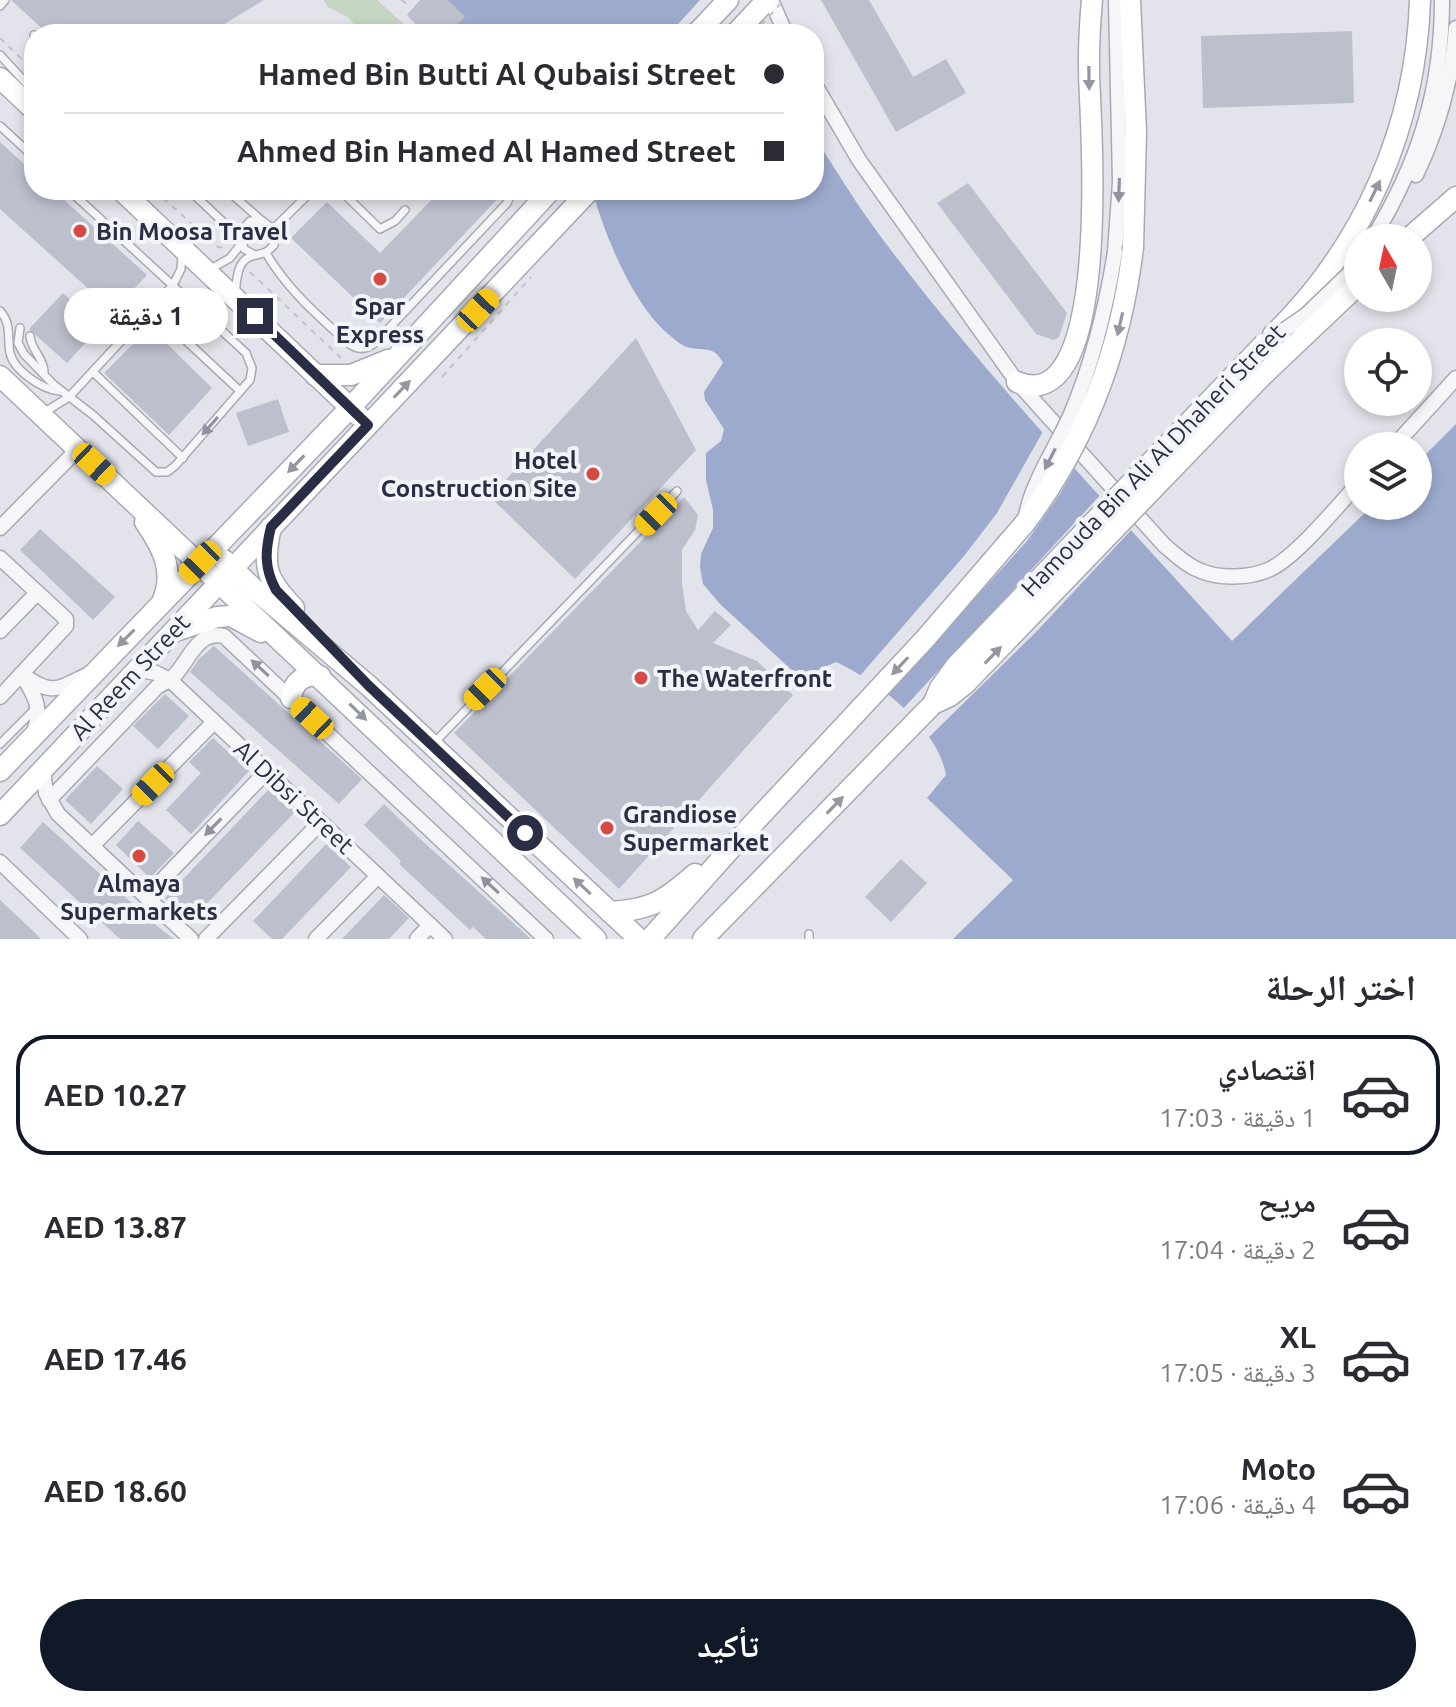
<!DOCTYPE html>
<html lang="ar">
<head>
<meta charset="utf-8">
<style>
  body { margin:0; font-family:Ubuntu,"Noto Naskh Arabic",sans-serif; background:#f2f2f3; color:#2b2b33; direction:rtl; height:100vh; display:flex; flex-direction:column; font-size:30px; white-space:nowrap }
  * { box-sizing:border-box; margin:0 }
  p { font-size:26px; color:#7c7c81 }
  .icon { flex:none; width:44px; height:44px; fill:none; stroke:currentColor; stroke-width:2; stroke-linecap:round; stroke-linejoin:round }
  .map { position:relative; height:939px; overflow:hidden; direction:ltr }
  .side { display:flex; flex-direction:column; background:#fff; flex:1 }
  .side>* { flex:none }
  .hud { position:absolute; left:24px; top:24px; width:800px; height:176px; border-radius:32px; box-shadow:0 4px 12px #0003; direction:rtl; display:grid; align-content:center; height:176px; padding:0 40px; background:#fff }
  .needle { width:52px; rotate:351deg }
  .fabs { position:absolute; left:1344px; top:224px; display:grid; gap:16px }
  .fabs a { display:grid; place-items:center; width:88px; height:88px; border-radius:50%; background:#fff; box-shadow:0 4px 12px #0003; font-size:40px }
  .end { position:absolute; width:36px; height:36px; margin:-18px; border:10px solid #292e45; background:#fff; box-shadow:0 0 0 4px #fff }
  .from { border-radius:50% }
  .bubble { position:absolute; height:56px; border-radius:28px; background:#fff; box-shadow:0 4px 12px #0003; font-size:26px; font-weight:700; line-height:56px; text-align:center; direction:rtl }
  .car { position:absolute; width:24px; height:48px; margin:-24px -12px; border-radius:10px; box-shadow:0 0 6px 2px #0007; background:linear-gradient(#f5c518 24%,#345 0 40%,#f5c518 0 76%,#345 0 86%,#f5c518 0) }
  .hud b { display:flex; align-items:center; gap:28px; height:76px; font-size:30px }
  .hud b+b { border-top:2px solid #e1e1e2 }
  .hud i { width:20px; height:20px; background:#2b2b33 }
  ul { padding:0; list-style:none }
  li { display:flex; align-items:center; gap:24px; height:120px; margin:0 16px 12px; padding:0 24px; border:4px solid transparent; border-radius:32px }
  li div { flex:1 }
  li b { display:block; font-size:30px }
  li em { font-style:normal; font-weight:700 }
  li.on { border-color:#111827 }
  li>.icon { width:72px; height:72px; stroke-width:1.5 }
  h2 { padding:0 40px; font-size:36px; line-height:96px }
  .action { display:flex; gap:16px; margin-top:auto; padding:16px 40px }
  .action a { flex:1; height:92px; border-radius:48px; background:#111827; color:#fff; font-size:32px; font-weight:700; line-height:92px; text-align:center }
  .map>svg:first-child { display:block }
</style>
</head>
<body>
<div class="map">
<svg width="1456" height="939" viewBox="0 0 1456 939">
  <rect width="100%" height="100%" fill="#e3e4eb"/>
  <path fill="#c4d6c3" d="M324,0H377L415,34H361L349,18L328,7Z"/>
  <g fill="#9caacd">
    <path d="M435,0H741L759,34H441Z"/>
    <path d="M814,136C836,170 857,205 881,237C988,380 1113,509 1232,641L1372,506H1418V462L1456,424V939H953L1013,880L927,798L946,775C938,727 877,681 836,662L820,669L808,685L720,604L703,584L700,567L701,554L713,528V510L706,480V453L721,441L724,429L705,400L704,392L723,363C714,344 703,352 687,347C680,345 672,337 667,333C631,301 605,235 592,190H814Z"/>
  </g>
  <g fill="#e3e4eb">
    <path d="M700,0H746L763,33L669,34Z"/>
    <path d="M1045,428L1077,464L1060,494L1027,541L884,698L858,678L964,556L997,513Z"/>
    <path d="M1103,492L1134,527L1037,631L926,740L901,711Z"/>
  </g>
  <g fill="#bcbfcc">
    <path d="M11,0H264L208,34H48Z"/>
    <path d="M420,0H448L465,17L454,28L459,34H425L407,15Z"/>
    <path d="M821,0H869L913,77L946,59L966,93L896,132Z"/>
    <path d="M1352,31L1354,103L1203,108L1201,36Z"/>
    <path d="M0,142L34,173V190H53L147,275L113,311L0,209Z"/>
    <path d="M968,183L1067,313L1059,337L1054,340L1036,334L937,203Z"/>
    <path d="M441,190H506L380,323L291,238L327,202L380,253Z"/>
    <path d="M63,293L100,327L67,363L29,329Z"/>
    <path d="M150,327L212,388L169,435L104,373Z"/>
    <path d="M636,338L696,450L575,579L490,497Z"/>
    <path d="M278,399L289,432L248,446L236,413Z"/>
    <path d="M684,497L698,515L695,530L682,550V584L686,611L698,630L715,611L731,625L713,643L757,661L793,695L619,889L454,733Z"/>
    <path d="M40,529L115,597L93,620L20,550Z"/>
    <path d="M214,646L362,779L339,804L190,672L199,659Z"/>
    <path d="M165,694L189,716L158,749L133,726Z"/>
    <path d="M213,738L249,771L191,834L166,810L201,773L189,762Z"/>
    <path d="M97,766L123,789L91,824L65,800Z"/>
    <path d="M270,788L295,812L190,921L165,898Z"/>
    <path d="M384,804L418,837L531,939H486L473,927L470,930L399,864L401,861L364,825Z"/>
    <path d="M138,821L174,853L150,878L116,845Z"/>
    <path d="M43,822L157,926L174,939H120L20,848Z"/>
    <path d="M326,844L351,867L282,939H272L253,921Z"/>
    <path d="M901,859L927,883L891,922L865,897Z"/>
    <path d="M384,895L409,918L389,939H342Z"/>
    <path d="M0,900L30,928L41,939H0Z"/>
  </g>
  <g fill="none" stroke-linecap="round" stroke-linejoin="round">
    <g stroke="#a7aab6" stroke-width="10">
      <g id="lane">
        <path d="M0,6L5,0"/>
        <path d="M34,35V50"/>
        <path d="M0,55L26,83L34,95"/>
        <path d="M0,126L34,157"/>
        <path d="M189,190L240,238"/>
        <path d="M227,190L261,220"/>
        <path d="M340,190L380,229L395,221L405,210"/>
        <path d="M273,229L313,190"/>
        <path d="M266,253C287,289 317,315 348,343C357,350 366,350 375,343L507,203L513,190"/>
        <path d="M209,270L230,258L241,244"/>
        <path d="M235,295C237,279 236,258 256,255C265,253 268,252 274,245L273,229L261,220L250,221L240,233L244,249L253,254"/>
        <path d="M151,308L240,391"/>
        <path d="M0,311C12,324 7,338 10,353C14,371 42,389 59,391"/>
        <path d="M20,328L18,343L24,354L54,385L93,415L156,472H167L175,466L250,380L252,368L246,353L69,190"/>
        <path d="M30,336C31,350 43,357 44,371"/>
        <path d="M93,372L183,458"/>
        <path d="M43,413L69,397L173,285L181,269L182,255"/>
        <path d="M434,743L677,491"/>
        <path d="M0,744L37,707"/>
        <path d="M809,934V939"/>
      </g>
    </g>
    <g stroke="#a7aab6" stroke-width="17">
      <g id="street">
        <path d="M771,0L786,34"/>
        <path d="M814,83L859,160L1017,382L1165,546C1176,555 1187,566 1201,571C1220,579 1249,578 1268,570C1295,559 1337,506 1358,484"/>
        <path d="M1416,175C1438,129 1452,80 1456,28"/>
        <path d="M1373,238C1419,162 1442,89 1442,0"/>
        <path d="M1115,252L1120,182L1116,0"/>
        <path d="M1394,446L1456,378"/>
        <path d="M0,528L78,449"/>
        <path d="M0,558L66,619V626L0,697"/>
        <path d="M0,631L37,593"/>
        <path d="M135,669L156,673L170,680L445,939"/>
        <path d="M21,674C54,696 55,690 89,674"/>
        <path d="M24,678C36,698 42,709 34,732"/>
        <path d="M43,769L46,793L58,814L191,939"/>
        <path d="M49,800L157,687C163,683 169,681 174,676C189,661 197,630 224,636L546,939"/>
        <path d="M92,846L214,722"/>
        <path d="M0,862L80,939"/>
        <path d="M146,897L267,771"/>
        <path d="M206,939L321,822"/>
        <path d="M316,939L378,876"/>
        <path d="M417,939L430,925"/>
      </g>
    </g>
    <g stroke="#a7aab6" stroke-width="23">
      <g id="secondary">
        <path d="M1130,0L1136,132L1133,247"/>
        <path d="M696,34L728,0"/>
        <path d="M735,34L767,0"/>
        <path d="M0,78L34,110"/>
        <path d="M121,190L359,416"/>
        <path d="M1409,238L1456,197"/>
        <path d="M1273,335C1364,246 1416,127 1420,0"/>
        <path d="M315,375H351L388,360"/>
        <path d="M0,376L596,939"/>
        <path d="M1017,382C1109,420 1092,143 1090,97C1088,65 1089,32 1092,0"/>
        <path d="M145,522C162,547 175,570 163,600"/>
        <path d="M271,527C262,567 266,579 294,608"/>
        <path d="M224,560L253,588L369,686L639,939"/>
        <path d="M175,631L217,617L231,616L261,632"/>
        <path d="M291,698C293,682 304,673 320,676"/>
        <path d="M0,771L350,408L551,190"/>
        <path d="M0,815L590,190"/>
        <path d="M610,912C651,910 664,901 695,874"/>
        <path d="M650,939L750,827L925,639L1025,523"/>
        <path d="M703,939L933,704"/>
      </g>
    </g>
    <g stroke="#c1c2ca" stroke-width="2" stroke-dasharray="6 6" stroke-linecap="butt">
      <path d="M401,0L411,6"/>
      <path d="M0,38L34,71"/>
      <path d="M154,190L218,247L226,248"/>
      <path d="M250,272L341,358"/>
      <path d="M442,377L531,277"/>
    </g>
    <use href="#lane" stroke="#f6f6f9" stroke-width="7"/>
    <use href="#street" stroke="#f6f6f9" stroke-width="14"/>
    <use href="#secondary" stroke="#fff" stroke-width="20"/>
    <g stroke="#a7aab6" stroke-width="17" stroke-linecap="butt">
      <g id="street-bridge">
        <path d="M1264,344L1306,315L1358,265"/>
        <path d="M1026,516C1032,482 1057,446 1071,414C1093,362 1106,308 1115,252"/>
      </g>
    </g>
    <g stroke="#a7aab6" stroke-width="23" stroke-linecap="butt">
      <g id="secondary-bridge">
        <path d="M1025,523C1087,441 1121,350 1133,247"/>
        <path d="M933,704L950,696L965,684L1261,377L1358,285"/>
        <path d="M933,704L940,688L956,666L1264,344"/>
      </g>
    </g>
    <path stroke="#c1c2ca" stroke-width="2" stroke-dasharray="6 6" stroke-linecap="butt" d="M753,34L784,0"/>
    <use href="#street-bridge" stroke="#f6f6f9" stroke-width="14"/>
    <use href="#secondary-bridge" stroke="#fff" stroke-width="20"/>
  </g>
  <defs><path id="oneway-solid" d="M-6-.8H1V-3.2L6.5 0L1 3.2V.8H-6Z" transform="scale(2)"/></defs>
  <g fill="#9496a2">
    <use href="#oneway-solid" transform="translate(1089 78) rotate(89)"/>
    <use href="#oneway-solid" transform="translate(1375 191) rotate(-64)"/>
    <use href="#oneway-solid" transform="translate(1120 324) rotate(103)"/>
    <use href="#oneway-solid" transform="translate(402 389) rotate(-46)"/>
    <use href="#oneway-solid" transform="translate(296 464) rotate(134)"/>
    <use href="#oneway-solid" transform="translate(126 638) rotate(135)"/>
    <use href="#oneway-solid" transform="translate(993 655) rotate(-46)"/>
    <use href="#oneway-solid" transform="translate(900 666) rotate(133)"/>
    <use href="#oneway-solid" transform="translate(358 712) rotate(44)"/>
    <use href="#oneway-solid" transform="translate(835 805) rotate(-46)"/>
    <use href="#oneway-solid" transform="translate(582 886) rotate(-137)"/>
  </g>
  <g fill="#90929f">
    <use href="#oneway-solid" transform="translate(1119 190) rotate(92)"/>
    <use href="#oneway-solid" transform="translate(210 426) rotate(131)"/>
    <use href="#oneway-solid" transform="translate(1050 459) rotate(117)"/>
    <use href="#oneway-solid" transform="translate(260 668) rotate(-137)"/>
    <use href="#oneway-solid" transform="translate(213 827) rotate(134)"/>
    <use href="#oneway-solid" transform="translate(490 885) rotate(-137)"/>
  </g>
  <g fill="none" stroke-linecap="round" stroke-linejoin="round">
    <path stroke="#292e45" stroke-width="10" d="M255,316L368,425L271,527C265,551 264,568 276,590L369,686L525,833"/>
  </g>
  <g fill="#d54b43" stroke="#f2f4f8" stroke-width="3">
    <circle cx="80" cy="231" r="8"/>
    <circle cx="380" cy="279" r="8"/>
    <circle cx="593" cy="474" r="8"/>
    <circle cx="641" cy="678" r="8"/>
    <circle cx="607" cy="828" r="8"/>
    <circle cx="139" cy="856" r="8"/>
  </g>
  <g text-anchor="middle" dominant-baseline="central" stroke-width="8" stroke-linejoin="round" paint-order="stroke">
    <g font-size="24" font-weight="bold" fill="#292e45" stroke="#f2f4f8" text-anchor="start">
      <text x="96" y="231">Bin Moosa Travel</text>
      <text x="380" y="306" text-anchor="middle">Spar<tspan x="380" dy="28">Express</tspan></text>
      <text x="577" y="460" text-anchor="end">Hotel<tspan x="577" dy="28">Construction Site</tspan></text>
      <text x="657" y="678">The Waterfront</text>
      <text x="623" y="814">Grandiose<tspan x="623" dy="28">Supermarket</tspan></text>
      <text x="139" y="883" text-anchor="middle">Almaya<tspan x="139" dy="28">Supermarkets</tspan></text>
    </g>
    <g font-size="24" fill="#292e45" stroke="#f2f4f8">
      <text transform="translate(1153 460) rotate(-46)">Hamouda Bin Ali Al Dhaheri Street</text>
      <text transform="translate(130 677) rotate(-47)">Al Reem Street</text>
      <text transform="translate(294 797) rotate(43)">Al Dibsi Street</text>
    </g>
  </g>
</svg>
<div class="fabs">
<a><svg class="needle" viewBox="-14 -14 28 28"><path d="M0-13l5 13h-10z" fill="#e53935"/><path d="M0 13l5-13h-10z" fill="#7c7c81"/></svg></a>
<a><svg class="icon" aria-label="locate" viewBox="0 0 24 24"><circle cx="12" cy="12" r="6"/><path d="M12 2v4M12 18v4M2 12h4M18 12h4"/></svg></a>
<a><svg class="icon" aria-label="layers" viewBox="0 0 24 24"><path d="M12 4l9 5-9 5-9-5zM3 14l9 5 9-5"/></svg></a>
</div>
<i class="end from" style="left:525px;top:833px"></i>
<i class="end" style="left:255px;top:316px"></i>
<div class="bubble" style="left:64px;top:288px;width:164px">1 دقيقة</div>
<i class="car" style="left:478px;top:310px;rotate:43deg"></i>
<i class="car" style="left:94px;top:464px;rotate:133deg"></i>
<i class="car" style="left:656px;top:514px;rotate:224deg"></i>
<i class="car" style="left:200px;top:562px;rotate:224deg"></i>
<i class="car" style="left:485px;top:689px;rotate:225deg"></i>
<i class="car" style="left:312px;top:718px;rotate:313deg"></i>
<i class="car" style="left:153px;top:784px;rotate:224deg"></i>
<div class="hud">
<b><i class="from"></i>Hamed Bin Butti Al Qubaisi Street</b>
<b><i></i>Ahmed Bin Hamed Al Hamed Street</b>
</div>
</div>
<section class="side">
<h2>اختر الرحلة</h2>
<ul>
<li class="on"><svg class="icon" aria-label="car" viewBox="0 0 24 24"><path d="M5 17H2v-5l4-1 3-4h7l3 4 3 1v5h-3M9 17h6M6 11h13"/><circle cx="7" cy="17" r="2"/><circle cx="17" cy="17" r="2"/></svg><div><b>اقتصادي</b><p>1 دقيقة · 17:03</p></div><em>AED 10.27</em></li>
<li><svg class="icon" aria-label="car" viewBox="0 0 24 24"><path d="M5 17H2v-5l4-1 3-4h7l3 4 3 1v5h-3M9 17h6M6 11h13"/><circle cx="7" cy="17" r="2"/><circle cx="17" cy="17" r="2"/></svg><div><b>مريح</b><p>2 دقيقة · 17:04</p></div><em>AED 13.87</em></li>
<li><svg class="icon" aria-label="car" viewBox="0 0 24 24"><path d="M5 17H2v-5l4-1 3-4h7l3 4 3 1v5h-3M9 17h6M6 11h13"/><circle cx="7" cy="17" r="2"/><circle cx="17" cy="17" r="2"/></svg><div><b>XL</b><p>3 دقيقة · 17:05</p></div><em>AED 17.46</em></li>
<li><svg class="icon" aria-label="car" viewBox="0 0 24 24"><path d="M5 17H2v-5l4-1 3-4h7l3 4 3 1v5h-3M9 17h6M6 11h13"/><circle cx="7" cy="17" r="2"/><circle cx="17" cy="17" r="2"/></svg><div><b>Moto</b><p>4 دقيقة · 17:06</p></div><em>AED 18.60</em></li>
</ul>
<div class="action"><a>تأكيد</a></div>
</section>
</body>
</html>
